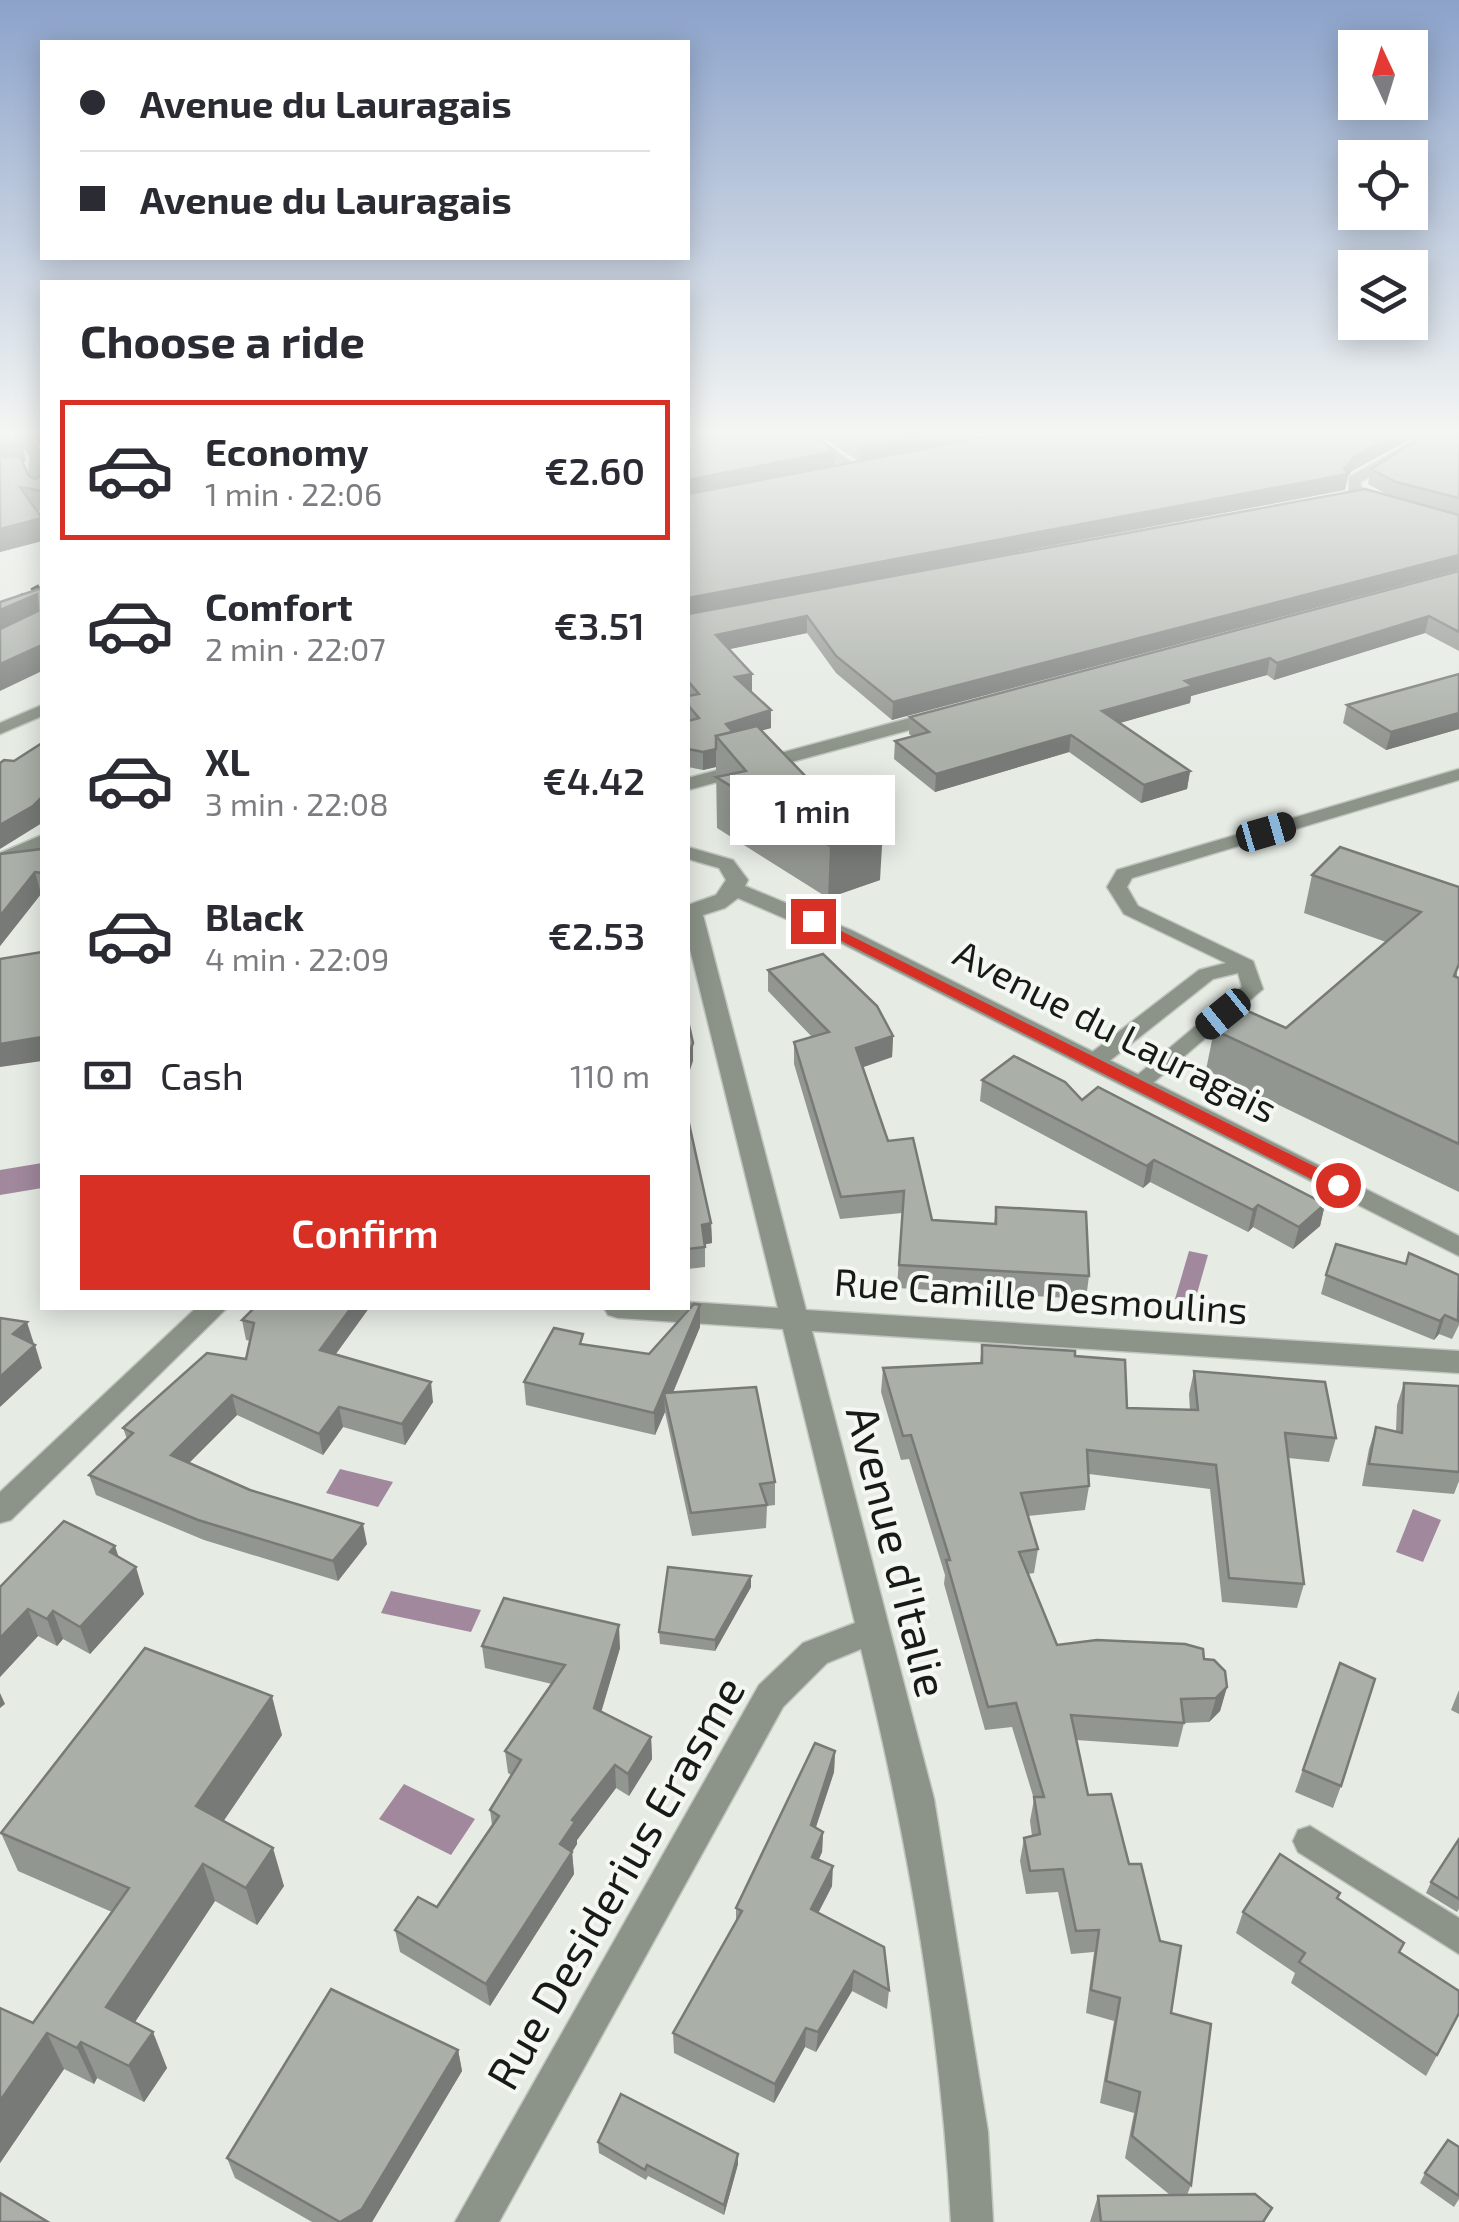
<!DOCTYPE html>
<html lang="en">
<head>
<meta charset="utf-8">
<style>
  body { margin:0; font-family:"Exo 2",sans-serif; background:#f7f7f7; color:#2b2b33; height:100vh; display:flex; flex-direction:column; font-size:38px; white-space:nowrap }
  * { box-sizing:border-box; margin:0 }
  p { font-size:32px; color:#7c7c81 }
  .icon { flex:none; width:55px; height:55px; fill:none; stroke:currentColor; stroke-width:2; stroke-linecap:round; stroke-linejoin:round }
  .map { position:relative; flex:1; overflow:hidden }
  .panel { position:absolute; left:40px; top:280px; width:650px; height:1030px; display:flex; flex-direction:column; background:#fff; border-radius:0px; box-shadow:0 5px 25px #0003 }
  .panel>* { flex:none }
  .guide { position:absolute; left:40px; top:40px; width:650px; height:220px; border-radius:0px; box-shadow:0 5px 25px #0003; display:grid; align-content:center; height:220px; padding:0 40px; background:#fff }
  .needle { width:65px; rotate:356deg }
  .fabs { position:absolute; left:1338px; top:30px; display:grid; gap:20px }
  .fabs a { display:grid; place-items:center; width:90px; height:90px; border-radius:0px; background:#fff; box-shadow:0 5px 25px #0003; font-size:50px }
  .end { position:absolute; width:45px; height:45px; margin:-22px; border:12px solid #d93025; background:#fff; box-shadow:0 0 0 5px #fff }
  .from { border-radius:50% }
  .bubble { position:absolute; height:70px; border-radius:0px; background:#fff; box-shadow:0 5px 25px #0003; font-size:32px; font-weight:600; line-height:70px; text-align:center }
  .car { position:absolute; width:30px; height:60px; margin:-30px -15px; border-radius:12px; box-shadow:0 0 8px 2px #0007; background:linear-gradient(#222 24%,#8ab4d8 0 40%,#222 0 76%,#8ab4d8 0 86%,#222 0) }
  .guide b { display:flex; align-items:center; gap:35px; height:95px; font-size:38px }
  .guide b+b { border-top:2px solid #e1e1e2 }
  .guide i { width:25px; height:25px; background:#2b2b33 }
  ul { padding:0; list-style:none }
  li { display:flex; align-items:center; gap:30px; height:140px; margin:0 20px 15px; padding:0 20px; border:5px solid transparent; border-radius:0px }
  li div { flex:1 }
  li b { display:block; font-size:38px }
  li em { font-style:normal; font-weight:600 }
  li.selected { border-color:#d93025 }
  li>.icon { width:90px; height:90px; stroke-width:1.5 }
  h2 { padding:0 40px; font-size:45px; line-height:120px }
  .pay { display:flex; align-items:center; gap:25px; height:110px; padding:0 40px; font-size:38px }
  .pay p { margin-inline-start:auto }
  .cta { display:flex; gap:20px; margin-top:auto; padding:20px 40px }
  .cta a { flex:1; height:115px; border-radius:0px; background:#d93025; color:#fff; font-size:40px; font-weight:600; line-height:115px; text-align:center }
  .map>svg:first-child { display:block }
</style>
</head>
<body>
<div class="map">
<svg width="1459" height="2222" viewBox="0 0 1459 2222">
  <rect width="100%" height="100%" fill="#e6ebe4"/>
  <g fill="#a1889d">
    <path d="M42,1163V1188L0,1195V1170Z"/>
    <path d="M1189,1251L1208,1255L1194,1304L1175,1299Z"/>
    <path d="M340,1469L393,1482L378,1507L326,1493Z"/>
    <path d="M1413,1509L1441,1520L1423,1562L1396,1552Z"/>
    <path d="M391,1591L481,1610L471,1632L381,1613Z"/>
    <path d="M404,1784L475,1819L451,1855L379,1819Z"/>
  </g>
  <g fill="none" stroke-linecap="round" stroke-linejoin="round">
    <g stroke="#c1c5bf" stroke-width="3">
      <g id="service">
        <path d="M42,705V716L0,734V723Z"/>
        <path d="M1459,769V780L1132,878L1127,887L1138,906L1253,961L1263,989L1147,1088L1139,1090L1128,1083L1242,987L1238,973L1213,979L1103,1066H1087L1084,1061L1087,1056L1199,970L1226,963L1124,914L1107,887L1117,870Z"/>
        <path d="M1310,1826L1459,1918V1954L1298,1852L1293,1841L1298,1830Z"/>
      </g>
    </g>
    <g stroke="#c1c5bf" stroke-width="3">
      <g id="minor">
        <path d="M14,436H28L42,453V496L37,495L28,477L30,456Z"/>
        <path d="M798,436H814L863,470L851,473Z"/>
        <path d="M1422,436H1439L1361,482V487L1390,500V506H1380L1349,492V477Z"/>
        <path d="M943,709L952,715L950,719L688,790V778Z"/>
        <path d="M42,835V849L0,867V853Z"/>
        <path d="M688,847L733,860L748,880L745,886L853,931L1459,1236V1256L837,941L738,898L725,908L703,915L806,1310L1459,1351V1373L812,1331L934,1799L988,2132L993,2222H951C941,2029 907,1836 861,1649L827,1663L783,1707L499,2222H455L759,1685L803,1643L855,1623L783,1329L618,1318L608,1315L604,1308H688V1302L778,1308L688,941V905L716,895L726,880L719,868L688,859Z"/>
        <path d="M196,1308H227L11,1520L0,1523V1492Z"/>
      </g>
    </g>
    <use href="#service" fill="#8c9489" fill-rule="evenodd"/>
    <use href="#minor" fill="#8c9489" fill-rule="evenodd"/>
    <path stroke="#323432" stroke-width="5" stroke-dasharray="9 9" stroke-linecap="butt" d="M0,608L42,585"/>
  </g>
  <g fill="#929690">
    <path d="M0,436L21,441L26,461L22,462L29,476L36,479L41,475L42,458V511H38L42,517V541L0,552Z"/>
    <path d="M32,436H42V448Z"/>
    <path d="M688,436L835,451V466L858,461L820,436H1416L1352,471L1348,476L1345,490L688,615L1388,495L1368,484L1371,469L1459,436V515L892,720L836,673L807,633L729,649L752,674L751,691L771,710V728L762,730L813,787L880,880L828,898L717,828L716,767L703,770L688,767Z"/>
    <path d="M1459,571V651L1425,633L1274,680L1267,675L1191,696L1190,703L1119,723L1190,771L1187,789L1141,803L1069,752L935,792L894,759L895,741L912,736L909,734L910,717Z"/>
    <path d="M1459,674V729L1386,750L1343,723L1347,705Z"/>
    <path d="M42,849V894H41L0,946V854Z"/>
    <path d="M1312,875L1459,887L1457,977L1459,978V1192L1206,1070L1214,1030L1286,1028L1386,942L1304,913Z"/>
    <path d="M768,970L893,1036L892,1057L863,1067L888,1141L932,1220L994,1224L996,1207L1089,1276L1086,1299L897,1288L902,1213L840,1219L794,1064V1042L812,1037L768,991Z"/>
    <path d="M982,1080L1082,1100L1325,1204L1320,1226L1293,1249L1253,1227L1248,1232L1150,1182L1143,1188L980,1101Z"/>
    <path d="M688,1119L711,1223L712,1243L705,1244V1267L688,1269Z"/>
    <path d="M1406,1264L1459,1275V1325L1452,1339L1439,1334L1434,1340L1321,1294L1326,1275Z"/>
    <path d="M254,1308H369L336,1354L433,1402L405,1445L343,1427L323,1455L237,1415L189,1463L367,1544L338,1581L204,1540L96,1495L89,1475L127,1439L123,1428L246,1359L250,1341L246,1340L242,1320Z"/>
    <path d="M700,1327L673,1393L775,1482V1505L767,1506L766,1528L692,1536L665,1412L655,1435L526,1405L524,1382L584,1344L649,1354Z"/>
    <path d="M982,1345L1075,1356L1127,1408L1190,1410L1189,1394L1194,1371L1336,1438L1329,1462L1288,1458L1304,1584L1297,1608L1222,1602L1210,1489L1089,1474V1486L1085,1510L1028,1516L1038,1549L1034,1573L1028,1574L1057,1645L1204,1659L1227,1687L1220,1711L1209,1722L1184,1723L1178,1747L1076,1740L1088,1795L1129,1864L1171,2013L1191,2185L1187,2195L1266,2222H1090L1098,2196L1170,2195L1125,2158L1134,2113L1100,2103L1114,2021L1086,2013L1094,1952L1071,1954L1058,1892L1026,1894L1020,1861L1024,1838L1032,1836L1030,1821L1034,1799L1012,1727L985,1730L944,1584L945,1575L909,1459L901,1460L881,1392L883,1368L980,1363Z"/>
    <path d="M1404,1383L1459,1472V1481L1454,1494L1362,1486L1369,1449L1376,1427L1396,1431L1397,1405Z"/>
    <path d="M119,1558L144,1594L90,1654L63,1639L57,1646L38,1636L0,1677V1587Z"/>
    <path d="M751,1576V1587L715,1651L660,1644L659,1632Z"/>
    <path d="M482,1646L620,1648L601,1711L651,1737L652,1759L629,1796L616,1788L577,1840V1844L572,1852L574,1874L490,2006L400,1952L395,1930L437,1907L492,1825L490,1810L511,1775L508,1773L505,1751L552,1684L485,1668Z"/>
    <path d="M1340,1663L1341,1786L1333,1808L1295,1792Z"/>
    <path d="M1459,1690V1714L1451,1710Z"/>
    <path d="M282,1735L223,1821L284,1886L257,1925L215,1901L135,2022L167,2068L144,2102L97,2078L94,2084L64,2069L0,2163V2008L33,2023L112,1912L18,1871L1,1833Z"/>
    <path d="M835,1751L834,1772L816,1827L823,1832L822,1852L818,1860L832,1886L818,1913L889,1990L887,2009L852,1991L816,2052L805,2047L774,2103L674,2053L673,2033L736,1921V1908Z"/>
    <path d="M1459,1839V1909L1457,1912L1426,1893L1431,1882Z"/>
    <path d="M1340,1893L1338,1899L1400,1952L1459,2014L1426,2076L1291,1983L1295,1973L1236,1933L1243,1912Z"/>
    <path d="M458,2050L462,2071L372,2222H312L235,2178L227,2158Z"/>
    <path d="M598,2142L738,2164L724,2215L648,2176L646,2180L599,2153Z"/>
    <path d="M1459,2147V2199L1454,2207L1420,2183L1425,2173Z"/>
  </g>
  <g fill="#777a76">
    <path d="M922,436H998L860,462V447Z"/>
    <path d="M1392,436H1416L1352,471L1348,476L1345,490L688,614V598L1344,469L1355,456Z"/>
    <path d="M21,441L26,461L0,466V444Z"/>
    <path d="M835,451V466L688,495V480Z"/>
    <path d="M42,518V541L0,552V529Z"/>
    <path d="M1459,555V570L892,720L893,702Z"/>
    <path d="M37,594L42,616L0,636V610Z"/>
    <path d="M807,616V633L716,652V635Z"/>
    <path d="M1429,616L1425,633L1274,680L1277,663Z"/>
    <path d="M42,645V671L0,691V664Z"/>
    <path d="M1270,658L1267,675L1191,696L1190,703L1099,729L1102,711L1185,681Z"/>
    <path d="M752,674V691L735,694V677Z"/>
    <path d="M771,710V728L726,741V724Z"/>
    <path d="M1459,713V729L1386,750L1391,732Z"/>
    <path d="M1071,735L1069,752L935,792L936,774Z"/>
    <path d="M716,749V767L703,770V752Z"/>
    <path d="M1190,771L1187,789L1141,803L1144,785Z"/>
    <path d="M42,797V823L0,849V825Z"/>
    <path d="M883,829L880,880L828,898L830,846Z"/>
    <path d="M35,872L41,894L0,946V916Z"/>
    <path d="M893,1036L892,1057L855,1070L856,1048Z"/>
    <path d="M42,1037V1061L0,1067V1044Z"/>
    <path d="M693,1043V1061L688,1076V1057Z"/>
    <path d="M1154,1160L1150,1182L1143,1188L1147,1166Z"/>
    <path d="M1325,1204L1320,1226L1293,1249L1299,1227Z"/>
    <path d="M1258,1205L1253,1227L1248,1232L1253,1210Z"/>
    <path d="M711,1223L712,1243L702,1245V1225Z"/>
    <path d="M700,1305V1327L667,1406L664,1393L665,1412L655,1435L654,1413Z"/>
    <path d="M351,1308H369L324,1370L320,1350Z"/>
    <path d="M1445,1315L1439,1334L1434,1340L1440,1321Z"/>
    <path d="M27,1322L34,1344L13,1334Z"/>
    <path d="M35,1345L42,1368L0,1407V1377Z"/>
    <path d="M431,1382L433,1402L405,1445L402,1424Z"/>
    <path d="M232,1395L237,1415L177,1475L171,1455Z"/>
    <path d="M339,1407L343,1427L323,1455L319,1434Z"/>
    <path d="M363,1524L367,1544L338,1581L333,1561Z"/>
    <path d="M115,1546L124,1573L110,1552Z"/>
    <path d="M136,1567L144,1594L90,1654L80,1627Z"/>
    <path d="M751,1576V1587L715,1651V1640Z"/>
    <path d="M28,1609L38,1636L0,1677V1638Z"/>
    <path d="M53,1611L63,1639L57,1646L47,1619Z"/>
    <path d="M619,1625L620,1648L596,1730L594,1708Z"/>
    <path d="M1227,1687L1220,1711L1209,1722L1216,1698Z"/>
    <path d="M0,1693L5,1704L0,1708Z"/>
    <path d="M272,1696L282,1735L208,1844L196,1806Z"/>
    <path d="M651,1737L652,1759L629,1796L628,1774Z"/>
    <path d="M835,1751L834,1772L810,1845L811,1825Z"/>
    <path d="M615,1765L616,1788L577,1840V1844L572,1852L574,1874L490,2006L486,1984L572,1820Z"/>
    <path d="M823,1832L822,1852L811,1878L812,1857Z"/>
    <path d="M273,1848L284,1886L257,1925L246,1888Z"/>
    <path d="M203,1864L215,1901L121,2043L106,2007Z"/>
    <path d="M833,1866L832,1886L810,1929L811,1909Z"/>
    <path d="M854,1971L852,1991L816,2052L818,2032Z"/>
    <path d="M806,2028L805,2047L774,2103L775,2084Z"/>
    <path d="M153,2032L167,2068L144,2102L129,2066Z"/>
    <path d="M47,2033L64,2069L0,2163V2101Z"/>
    <path d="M81,2042L97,2078L94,2084L77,2048Z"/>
    <path d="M458,2050L462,2071L372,2222H340Z"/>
    <path d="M738,2154V2164L724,2215V2205Z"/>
  </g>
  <g fill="#aaafa8" stroke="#777a76" stroke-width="2.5">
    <path d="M0,436H18L21,441L0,444Z"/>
    <path d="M688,436H814L835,451L688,480Z"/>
    <path d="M843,436H922L860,447Z"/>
    <path d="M990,436H1392L1355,456L1344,469L1348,474L688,598V494Z"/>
    <path d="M1424,436H1459V498L1396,482L1371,469Z"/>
    <path d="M0,457H20L29,476L36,479L41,475V458H42V491L20,487L42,518L0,529Z"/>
    <path d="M1365,489L1459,515V555L893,702L836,656L807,616L716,635L752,674L735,677L771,710L726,724L733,732L716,736V749L703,752L688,749V721L699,718L688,705V696L699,694L688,681V614Z"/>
    <path d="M1459,571V632L1429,616L1277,663L1270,658L1185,681L1193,686L1102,711L1190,771L1144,785L1071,735L936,774L895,741L929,732L910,717Z"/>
    <path d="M42,588V645L0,664V629L38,611L37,594L0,610V602Z"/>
    <path d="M1459,674V713L1391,732L1347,705Z"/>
    <path d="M757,726L813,784L810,786L883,829L830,846L716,777L746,771L716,736Z"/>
    <path d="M42,743V797L33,806L0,825V763L4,760L14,761Z"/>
    <path d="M1340,847L1459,887V964L1454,976L1459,978V1144L1214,1030L1241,1008L1286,1028L1421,912L1312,875Z"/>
    <path d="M42,849V873L35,872L0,916V854Z"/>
    <path d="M42,952V1037L0,1044V959Z"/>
    <path d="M823,954L877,1006L893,1036L856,1048L888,1141L913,1138L932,1220L996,1224V1207L1086,1212L1089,1276L899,1265L904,1191L841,1197L794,1042L829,1032L768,970Z"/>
    <path d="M688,1021L693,1043L688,1057Z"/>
    <path d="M1014,1056L1065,1082L1082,1100L1098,1087L1325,1204L1299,1227L1258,1205L1253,1210L1154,1160L1147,1166L982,1080Z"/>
    <path d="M688,1119L711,1223L702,1225L705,1247L688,1249Z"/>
    <path d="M1336,1244L1406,1264L1409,1253L1459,1275L1458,1321L1445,1315L1440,1321L1326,1275Z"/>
    <path d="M694,1304L700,1305L654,1413L524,1382L554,1328L583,1334L580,1344L649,1354Z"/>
    <path d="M254,1308H351L320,1350L431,1382L402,1424L339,1407L319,1434L232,1395L171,1455L250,1490L363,1524L333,1561L198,1520L89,1475L133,1433L123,1428L207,1353L246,1359L254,1323L242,1320Z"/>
    <path d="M0,1318L27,1322L13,1334L35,1345L0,1377Z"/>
    <path d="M982,1345L1075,1351V1356L1125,1360L1127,1408L1198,1410L1194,1371L1325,1382L1336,1438L1285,1433L1304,1584L1229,1578L1216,1465L1087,1450L1089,1486L1021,1493L1038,1549L1019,1552L1057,1645L1097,1640L1185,1644L1203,1649L1204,1659L1214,1660L1225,1671L1227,1687L1216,1698L1181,1699L1184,1723L1071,1715L1088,1795L1111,1794L1129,1864H1141L1160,1941L1181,1946L1171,2013L1211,2024L1191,2185L1132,2136L1140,2092L1106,2081L1120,1998L1091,1990L1099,1930L1076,1931L1063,1869L1030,1871L1024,1838L1040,1834L1034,1797H1044L1016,1703L988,1707L946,1560H950L911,1435L903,1436L883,1368L982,1363Z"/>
    <path d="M1404,1383L1459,1386V1472L1369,1464L1376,1427L1402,1433Z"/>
    <path d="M756,1387L775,1482L760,1484L767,1505L691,1513L664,1393Z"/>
    <path d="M64,1521L115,1546L110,1552L136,1567L80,1627L53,1611L47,1619L28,1609L0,1638V1587Z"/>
    <path d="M668,1567L751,1576L715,1640L659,1632Z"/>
    <path d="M504,1598L619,1625L594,1708L651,1737L628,1774L615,1765L572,1820L575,1822L560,1844L572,1852L486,1984L395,1930L418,1897L437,1907L499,1816L490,1810L521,1760L505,1751L565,1665L482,1646Z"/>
    <path d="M145,1648L272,1696L196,1806L273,1848L246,1888L203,1864L106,2007L153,2032L129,2066L81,2042L77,2048L47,2033L0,2101V2008L33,2023L129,1888L1,1833Z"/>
    <path d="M1340,1663L1375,1679L1341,1786L1303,1770Z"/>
    <path d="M815,1743L835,1751L811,1825L823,1832L812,1857L833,1866L811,1909L884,1947L889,1990L854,1971L818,2032L806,2028L775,2084L673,2033L742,1911L736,1908Z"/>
    <path d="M1459,1839V1899L1431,1882Z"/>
    <path d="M1280,1854L1340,1893L1337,1898L1404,1943L1399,1952L1459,1991V2013L1437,2055L1299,1962L1305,1953L1243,1912Z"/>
    <path d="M331,1989L458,2050L362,2209L340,2222L227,2158Z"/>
    <path d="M621,2094L738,2154L724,2205L647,2165L645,2170L598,2142Z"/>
    <path d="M1448,2140L1459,2147V2196L1425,2173Z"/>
    <path d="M0,2193L48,2222H0Z"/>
    <path d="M1255,2194L1272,2208L1263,2222H1101L1098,2196Z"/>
  </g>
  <linearGradient id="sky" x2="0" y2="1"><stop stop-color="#8ba2ca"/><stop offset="0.58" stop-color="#f4f6f3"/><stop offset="1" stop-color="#f4f6f3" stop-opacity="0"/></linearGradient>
  <rect width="1459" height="747" fill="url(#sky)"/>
  <path fill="#d93025" d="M813,917L1344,1181L1346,1185L1344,1189H1331L808,924V918Z"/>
  <g text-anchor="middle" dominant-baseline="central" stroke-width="8" stroke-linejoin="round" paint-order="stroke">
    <g font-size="38" fill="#181a18" stroke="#f3f8f2">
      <text transform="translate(1116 1030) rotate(27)">Avenue du Lauragais</text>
      <text transform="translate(1041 1295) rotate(4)">Rue Camille Desmoulins</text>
    </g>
    <g font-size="45" fill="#181a18" stroke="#f3f8f2">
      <text transform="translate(899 1551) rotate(76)">Avenue d'Italie</text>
      <text transform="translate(614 1882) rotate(-60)">Rue Desiderius Erasme</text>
    </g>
  </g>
</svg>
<div class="fabs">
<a><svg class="needle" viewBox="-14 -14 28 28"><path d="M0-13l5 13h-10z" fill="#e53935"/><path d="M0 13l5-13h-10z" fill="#7c7c81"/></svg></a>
<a><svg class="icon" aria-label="locate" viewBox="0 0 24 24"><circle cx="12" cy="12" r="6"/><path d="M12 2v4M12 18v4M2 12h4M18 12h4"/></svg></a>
<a><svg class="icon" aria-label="layers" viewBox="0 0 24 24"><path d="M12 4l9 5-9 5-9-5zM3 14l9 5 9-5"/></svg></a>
</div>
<i class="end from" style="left:1338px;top:1185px"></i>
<i class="end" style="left:813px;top:921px"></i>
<div class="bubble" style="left:730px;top:775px;width:165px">1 min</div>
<i class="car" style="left:1266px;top:832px;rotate:74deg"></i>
<i class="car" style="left:1223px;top:1014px;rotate:231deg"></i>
<div class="guide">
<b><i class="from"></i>Avenue du Lauragais</b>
<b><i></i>Avenue du Lauragais</b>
</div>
<section class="panel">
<h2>Choose a ride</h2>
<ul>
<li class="selected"><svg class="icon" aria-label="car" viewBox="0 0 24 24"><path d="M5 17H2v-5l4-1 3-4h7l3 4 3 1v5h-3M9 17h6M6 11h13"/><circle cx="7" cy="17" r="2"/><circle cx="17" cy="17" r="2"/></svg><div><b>Economy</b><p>1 min · 22:06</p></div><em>€2.60</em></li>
<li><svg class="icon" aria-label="car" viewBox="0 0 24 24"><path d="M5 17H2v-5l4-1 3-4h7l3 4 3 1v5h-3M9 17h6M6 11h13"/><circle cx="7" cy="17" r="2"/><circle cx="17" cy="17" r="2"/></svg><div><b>Comfort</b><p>2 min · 22:07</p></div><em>€3.51</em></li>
<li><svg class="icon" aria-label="car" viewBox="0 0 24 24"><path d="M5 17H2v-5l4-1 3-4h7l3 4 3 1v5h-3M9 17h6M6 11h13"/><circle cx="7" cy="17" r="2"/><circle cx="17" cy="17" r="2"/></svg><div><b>XL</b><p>3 min · 22:08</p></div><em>€4.42</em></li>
<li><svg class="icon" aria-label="car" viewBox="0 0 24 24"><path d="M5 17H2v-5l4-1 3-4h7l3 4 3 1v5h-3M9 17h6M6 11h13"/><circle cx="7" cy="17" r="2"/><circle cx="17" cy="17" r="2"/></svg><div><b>Black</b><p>4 min · 22:09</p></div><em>€2.53</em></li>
</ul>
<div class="pay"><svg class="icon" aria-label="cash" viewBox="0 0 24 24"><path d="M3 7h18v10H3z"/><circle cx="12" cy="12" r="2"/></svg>Cash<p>110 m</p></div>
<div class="cta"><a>Confirm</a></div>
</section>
</div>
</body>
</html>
